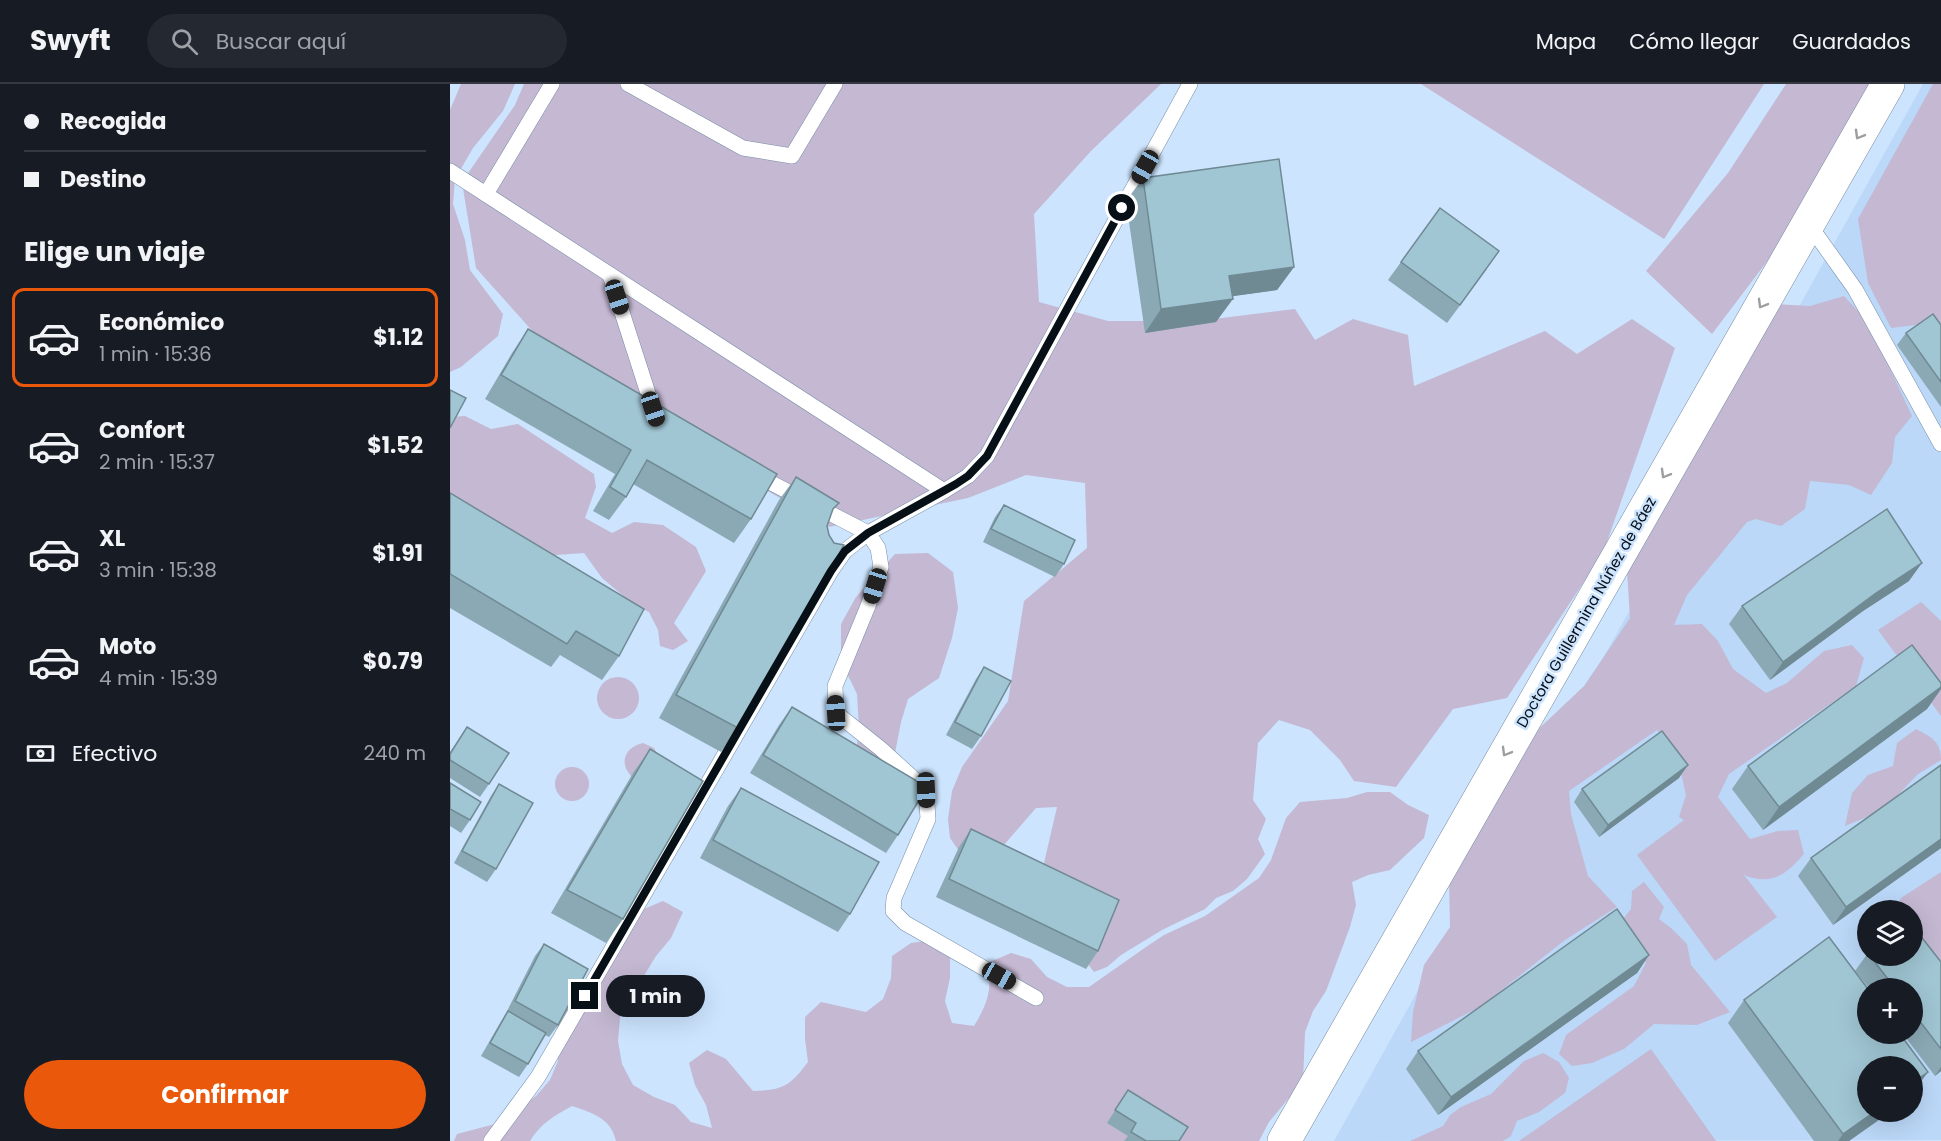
<!DOCTYPE html>
<html lang="es">
<head>
<meta charset="utf-8">
<style>
  body { margin:0; font-family:Poppins,sans-serif; background:#242831; color:#f1f3f6; height:100vh; display:flex; flex-direction:column; font-size:22px; white-space:nowrap }
  * { box-sizing:border-box; margin:0 }
  p { font-size:20px; color:#9ea1a6 }
  .icon { flex:none; width:33px; height:33px; fill:none; stroke:currentColor; stroke-width:2; stroke-linecap:round; stroke-linejoin:round }
  .map { position:relative; flex:1; overflow:hidden }
  .drawer { display:flex; flex-direction:column; background:#171b24; width:450px }
  .drawer>* { flex:none }
  .top-card { display:grid; align-content:center; height:132px; padding:0 24px; background:#171b24 }
  .buttons { position:absolute; left:1407px; top:816px; display:grid; gap:12px }
  .buttons a { display:grid; place-items:center; width:66px; height:66px; border-radius:50%; background:#171b24; box-shadow:0 6px 24px #0002; font-size:30px }
  .end { position:absolute; width:27px; height:27px; margin:-14px; border:8px solid #070f17; background:#fff; box-shadow:0 0 0 3px #fff }
  .from { border-radius:50% }
  .bubble { position:absolute; height:42px; border-radius:21px; background:#171b24; box-shadow:0 6px 24px #0002; font-size:20px; font-weight:700; line-height:42px; text-align:center }
  .car { position:absolute; width:18px; height:36px; margin:-18px -9px; border-radius:8px; box-shadow:0 0 4px 2px #0007; background:linear-gradient(#222 24%,#8ab4d8 0 40%,#222 0 76%,#8ab4d8 0 86%,#222 0) }
  .top-card b { display:flex; align-items:center; gap:21px; height:57px; font-size:22px }
  .top-card b+b { border-top:2px solid #363941 }
  .top-card i { width:15px; height:15px; background:#f1f3f6 }
  ul { padding:0; list-style:none }
  li { display:flex; align-items:center; gap:18px; height:99px; margin:0 12px 9px; padding:0 12px; border:3px solid transparent; border-radius:12px }
  li div { flex:1 }
  li b { display:block; font-size:22px }
  li em { font-style:normal; font-weight:700 }
  li.selected { border-color:#ea580c }
  li>.icon { width:54px; height:54px; stroke-width:1.5 }
  h2 { padding:0 24px; font-size:27px; line-height:72px }
  .pay { display:flex; align-items:center; gap:15px; height:66px; padding:0 24px; font-size:22px }
  .pay p { margin-inline-start:auto }
  .cta { display:flex; gap:12px; margin-top:auto; padding:12px 24px }
  .cta a { flex:1; height:69px; border-radius:36px; background:#ea580c; color:#fff; font-size:24px; font-weight:700; line-height:69px; text-align:center }
  header { display:flex; align-items:center; gap:36px; box-sizing:border-box; height:84px; padding:0 30px; background:#171b24; border-bottom:2px solid #363941 }
  header strong { font-size:28px }
  nav { display:flex; gap:33px; margin-inline-start:auto; font-size:21px }
  .search { width:420px; height:54px; background:#242831; display:flex; align-items:center; gap:15px; box-sizing:border-box; padding:0 21px; border-radius:33px; color:#9ea1a6; font-size:22px }
  main { display:flex; flex:1; min-height:0 }
  .map>svg:first-child { display:block }
</style>
</head>
<body>
<header>
<strong>Swyft</strong>
<div class="search"><svg class="icon" aria-label="search" viewBox="0 0 24 24"><circle cx="10" cy="10" r="6"/><path d="M15 15l6 6"/></svg>Buscar aquí</div>
<nav><a>Mapa</a><a>Cómo llegar</a><a>Guardados</a></nav>
</header>
<main>
<section class="drawer">
<div class="top-card">
<b><i class="from"></i>Recogida</b>
<b><i></i>Destino</b>
</div>
<h2>Elige un viaje</h2>
<ul>
<li class="selected"><svg class="icon" aria-label="car" viewBox="0 0 24 24"><path d="M5 17H2v-5l4-1 3-4h7l3 4 3 1v5h-3M9 17h6M6 11h13"/><circle cx="7" cy="17" r="2"/><circle cx="17" cy="17" r="2"/></svg><div><b>Económico</b><p>1 min · 15:36</p></div><em>$1.12</em></li>
<li><svg class="icon" aria-label="car" viewBox="0 0 24 24"><path d="M5 17H2v-5l4-1 3-4h7l3 4 3 1v5h-3M9 17h6M6 11h13"/><circle cx="7" cy="17" r="2"/><circle cx="17" cy="17" r="2"/></svg><div><b>Confort</b><p>2 min · 15:37</p></div><em>$1.52</em></li>
<li><svg class="icon" aria-label="car" viewBox="0 0 24 24"><path d="M5 17H2v-5l4-1 3-4h7l3 4 3 1v5h-3M9 17h6M6 11h13"/><circle cx="7" cy="17" r="2"/><circle cx="17" cy="17" r="2"/></svg><div><b>XL</b><p>3 min · 15:38</p></div><em>$1.91</em></li>
<li><svg class="icon" aria-label="car" viewBox="0 0 24 24"><path d="M5 17H2v-5l4-1 3-4h7l3 4 3 1v5h-3M9 17h6M6 11h13"/><circle cx="7" cy="17" r="2"/><circle cx="17" cy="17" r="2"/></svg><div><b>Moto</b><p>4 min · 15:39</p></div><em>$0.79</em></li>
</ul>
<div class="pay"><svg class="icon" aria-label="cash" viewBox="0 0 24 24"><path d="M3 7h18v10H3z"/><circle cx="12" cy="12" r="2"/></svg>Efectivo<p>240 m</p></div>
<div class="cta"><a>Confirmar</a></div>
</section>
<div class="map">
<svg width="1491" height="1057" viewBox="0 0 1491 1057">
  <rect width="100%" height="100%" fill="#cce4fe"/>
  <path fill="#bbd8f8" fill-rule="evenodd" d="M1473,0H1491V1056L884,1057ZM1418,826H1462V872H1418ZM1418,904H1462V950H1418ZM1418,982H1462V1028H1418Z"/>
  <g fill="#c4b8d2">
    <path d="M11,0H65L53,27L23,64L5,95L3,120L15,156L20,186L53,230L48,252L11,283L0,288V26Z"/>
    <path d="M74,0H711L641,67L584,130L589,218L658,237H748L845,225L865,256L903,235L958,251L964,302L1095,247L1127,270L1182,235L1225,264L1153,469L1057,614L1003,625L946,703L904,697L890,676L860,646L829,636L808,659L803,716L816,735L808,755L815,770L797,795L783,807L766,814L755,825L712,846L671,871L657,883L644,888L634,875L601,803L594,779L607,723L586,724L540,777H516L500,754L498,735L502,707L512,683L558,617L574,517L637,464L635,399L576,391L518,414L379,443L294,393L85,250L26,184L12,98L65,21Z"/>
    <path d="M971,0H1314L1214,155Z"/>
    <path d="M1336,0H1426L1331,159L1262,250L1196,187L1278,89Z"/>
    <path d="M1483,0H1491V241L1482,239L1441,244L1418,199L1408,135Z"/>
    <path d="M1394,212L1419,239L1462,332L1445,353L1442,379L1421,411L1399,401L1360,397L1355,425L1331,442L1306,435L1297,438L1237,511L1224,541L1252,540L1268,557L1283,585L1316,609L1337,599L1374,567L1402,561L1414,574L1406,602L1279,690L1268,713L1300,755L1328,747L1348,746L1354,770C1336,791 1321,802 1294,791L1327,833L1265,877L1187,771L1234,736L1229,733L1236,711L1227,671L1207,646L1119,707L1121,730L1138,792L1167,823L1115,856L1030,923L961,958L963,928L974,881L1000,843L998,747L1042,689L1134,602L1180,534L1176,470L1231,353L1265,268L1308,219L1360,222Z"/>
    <path d="M15,332L41,345L68,340L144,390L146,403L135,434L162,449L184,438L213,441L246,463L256,487L224,539L238,557L223,566L210,562L208,546L199,528L184,521L152,494L134,469L106,471L93,482L0,432V333Z"/>
    <path d="M478,469L503,488L508,524L502,554L489,594L458,615L451,638L445,669L429,681L406,669L409,644L407,610L391,577V540L406,513L445,470Z"/>
    <path d="M1471,518L1491,537V632L1428,546Z"/>
    <circle cx="168" cy="614" r="21"/>
    <path d="M1466,645C1481,653 1491,657 1491,676L1468,690L1444,715L1422,731L1395,742L1402,709L1418,691L1443,682L1447,659Z"/>
    <path d="M193,659L204,664L210,675L182,693C168,679 175,663 193,659Z"/>
    <circle cx="122" cy="700" r="17"/>
    <path d="M917,708H940L958,721L979,731L974,754L940,786L918,791L902,798L906,821L900,843L876,907L863,927L855,948L853,997L819,1038L809,1057H166C161,1034 142,1029 122,1022C105,1031 90,1040 80,1057H4L7,1050L49,1039L86,1012L100,996L108,977L106,932L123,916L141,906L194,825L213,817L233,828L221,854L206,872L181,913L170,934L168,957L172,980L183,1001L204,1013L225,1021L241,1038L262,1044L256,1021L245,1001L239,979L257,966L276,975L303,1007C333,1006 340,1002 358,978L355,955V933L371,918L416,928L433,915L441,894L442,872L461,859L482,856L500,870V894L495,917L502,939L524,942C540,916 540,907 540,878L561,869L581,875L597,893L617,903H639L696,863L714,851L755,832L809,794L821,776L836,734L850,718L897,714Z"/>
    <path d="M1491,788V890L1463,863L1462,826H1444L1451,814Z"/>
    <path d="M1194,798L1214,823L1209,835L1221,844L1237,860L1241,881L1280,928L1247,941L1204,940L1174,965L1142,979L1122,982L1109,970L1116,951L1184,902L1196,879L1172,836L1181,825L1182,807Z"/>
    <path d="M1201,965L1266,1057H1069Z"/>
    <path d="M1093,969L1109,978L1119,994L1115,1009L1089,1028L1067,1037L1061,1052L1053,1057H960L993,1042L1000,1031L1011,1023L1041,1010L1074,977Z"/>
  </g>
  <g fill="none" stroke-linecap="round" stroke-linejoin="round">
    <g stroke="#788ea7" stroke-width="16">
      <g id="lane">
        <path d="M178,0L293,64L342,72L385,0"/>
        <path d="M0,87L494,407"/>
        <path d="M36,110L102,0"/>
        <path d="M1358,139L1405,205L1491,360"/>
        <path d="M160,191L206,334"/>
        <path d="M304,390L418,449L428,464L431,483L418,522L385,602L386,629L431,665L476,706L478,735L444,814L443,827L455,839L586,914"/>
        <path d="M41,1057L88,993L381,487L395,467L418,449L494,407L518,392L537,372L740,0"/>
      </g>
    </g>
    <g stroke="#788ea7" stroke-width="34">
      <path id="secondary" d="M834,1057L1438,0"/>
    </g>
    <use href="#lane" stroke="#fff" stroke-width="15"/>
    <use href="#secondary" stroke="#fff" stroke-width="33"/>
  </g>
  <g fill="#8aa9b5">
    <path d="M693,94L844,183L827,206L782,212L766,238L695,249L676,117Z"/>
    <path d="M990,124L1037,185L997,239L938,196Z"/>
    <path d="M1491,241V323L1447,261L1456,249Z"/>
    <path d="M78,245L301,435L284,459L183,400L176,413L159,436L143,427L165,390L35,315L62,269Z"/>
    <path d="M346,393L381,432L288,644L271,668L209,634L329,416Z"/>
    <path d="M0,409L169,572L152,596L110,571L101,583L0,524Z"/>
    <path d="M554,421L614,480L605,493L533,458L545,433Z"/>
    <path d="M1459,497L1413,527L1320,596L1279,540L1292,522Z"/>
    <path d="M534,583L531,652L522,665L496,651L526,595Z"/>
    <path d="M1491,599V605L1477,625L1313,746L1282,705L1298,682Z"/>
    <path d="M342,623L448,751L436,769L300,689L329,641Z"/>
    <path d="M17,643L39,700L30,713L0,694V668Z"/>
    <path d="M200,665L173,835L156,859L101,829L183,689Z"/>
    <path d="M1491,681V764L1383,841L1348,792L1361,774Z"/>
    <path d="M1229,694L1149,753L1124,718L1132,705Z"/>
    <path d="M0,699L20,736L11,749L0,742Z"/>
    <path d="M49,700L46,785L37,798L4,779L41,712Z"/>
    <path d="M291,704L400,830L388,848L250,774L278,722Z"/>
    <path d="M521,745L648,867L636,885L486,813L509,763Z"/>
    <path d="M94,860L108,941L99,953L95,951L78,980L69,993L31,972L50,939L56,929L85,872Z"/>
    <path d="M1418,869V872H1462L1491,878V987L1485,992L1453,950H1462V904H1419L1405,887Z"/>
    <path d="M1199,871L1187,889L988,1031L956,985L968,967Z"/>
    <path d="M1294,916L1418,1028H1440L1399,1057H1364L1278,939Z"/>
    <path d="M678,1006L729,1057H674L678,1052L657,1039Z"/>
  </g>
  <g fill="#708a94">
    <path d="M844,183L827,206L763,215L779,192Z"/>
    <path d="M783,215L766,238L695,249L711,225Z"/>
    <path d="M1472,479L1459,497L1413,527L1320,596L1333,578L1426,509Z"/>
    <path d="M1491,603V605L1477,625L1313,746L1329,723Z"/>
    <path d="M1238,681L1229,694L1149,753L1158,741Z"/>
    <path d="M1491,755V764L1383,841L1396,823Z"/>
    <path d="M1199,871L1187,889L988,1031L1001,1013Z"/>
    <path d="M1491,983V987L1485,992Z"/>
    <path d="M1478,988L1462,1010V999Z"/>
    <path d="M1424,1028H1440L1399,1057H1388L1393,1050Z"/>
  </g>
  <g fill="#a0c5d3" stroke="#708a94" stroke-width="1.5">
    <path d="M829,75L844,183L779,192L783,215L711,225L693,94Z"/>
    <path d="M990,124L1049,167L1010,221L951,178Z"/>
    <path d="M1483,230L1491,241V298L1456,249Z"/>
    <path d="M78,245L327,390L301,435L197,376L176,413L160,403L181,366L51,291Z"/>
    <path d="M0,306L16,314L0,344Z"/>
    <path d="M346,393L389,419L383,425L377,442L379,451L384,459L394,461L288,644L226,611Z"/>
    <path d="M0,409L194,525L169,572L126,547L117,560L0,490Z"/>
    <path d="M554,421L625,456L614,480L541,445Z"/>
    <path d="M1437,425L1472,479L1426,509L1333,578L1292,522Z"/>
    <path d="M1462,561L1491,599V603L1329,723L1298,682Z"/>
    <path d="M534,583L561,597L531,652L505,638Z"/>
    <path d="M342,623L477,703L448,751L313,671Z"/>
    <path d="M17,643L59,669L39,700L0,676V670Z"/>
    <path d="M1212,647L1238,681L1158,741L1132,705Z"/>
    <path d="M200,665L253,697L173,835L117,806Z"/>
    <path d="M1491,681V755L1396,823L1361,774Z"/>
    <path d="M0,699L31,718L20,736L0,725Z"/>
    <path d="M49,700L83,719L46,785L12,767Z"/>
    <path d="M291,704L429,778L400,830L263,756Z"/>
    <path d="M521,745L669,816L648,867L499,795Z"/>
    <path d="M1167,825L1199,871L1001,1013L968,967Z"/>
    <path d="M1462,841L1491,878V965L1462,927V904H1445L1420,872H1462Z"/>
    <path d="M1379,853L1418,905V950H1450L1478,988L1462,999V982H1418V1028H1424L1393,1050L1294,916Z"/>
    <path d="M94,860L138,885L108,941L65,917Z"/>
    <path d="M58,927L96,949L78,980L40,959Z"/>
    <path d="M678,1006L738,1043L729,1057H696L681,1048L686,1039L665,1026Z"/>
  </g>
  <defs><path id="oneway-chevron" d="M-2-3.5L2.5 0L-2 3.5" fill="none" stroke-width="1.6" stroke-linecap="round" stroke-linejoin="round" transform="scale(1.5)"/></defs>
  <g stroke="#9c9fa2">
    <use href="#oneway-chevron" transform="translate(1409 51) rotate(120)"/>
    <use href="#oneway-chevron" transform="translate(1312 220) rotate(120)"/>
    <use href="#oneway-chevron" transform="translate(1215 390) rotate(120)"/>
    <use href="#oneway-chevron" transform="translate(1056 668) rotate(120)"/>
  </g>
  <g fill="none" stroke-linecap="round" stroke-linejoin="round">
    <path stroke="#070f17" stroke-width="8" d="M135,912L381,487L395,467L418,449L506,400L518,392L537,372L672,124"/>
  </g>
  <g text-anchor="middle" dominant-baseline="central" stroke-width="5" stroke-linejoin="round" paint-order="stroke">
    <g font-size="15" fill="#070f17" stroke="#cce4fe">
      <text transform="translate(1136 528) rotate(-60)">Doctora Guillermina Núñez de Báez</text>
    </g>
  </g>
</svg>
<div class="buttons">
<a><svg class="icon" aria-label="layers" viewBox="0 0 24 24"><path d="M12 4l9 5-9 5-9-5zM3 14l9 5 9-5"/></svg></a>
<a>+</a>
<a>−</a>
</div>
<i class="end from" style="left:672px;top:124px"></i>
<i class="end" style="left:135px;top:912px"></i>
<div class="bubble" style="left:156px;top:891px;width:99px">1 min</div>
<i class="car" style="left:695px;top:83px;rotate:209deg"></i>
<i class="car" style="left:167px;top:213px;rotate:162deg"></i>
<i class="car" style="left:203px;top:325px;rotate:162deg"></i>
<i class="car" style="left:425px;top:502px;rotate:197deg"></i>
<i class="car" style="left:386px;top:629px;rotate:357deg"></i>
<i class="car" style="left:476px;top:706px;rotate:178deg"></i>
<i class="car" style="left:549px;top:892px;rotate:119deg"></i>
</div>
</main>
</body>
</html>
